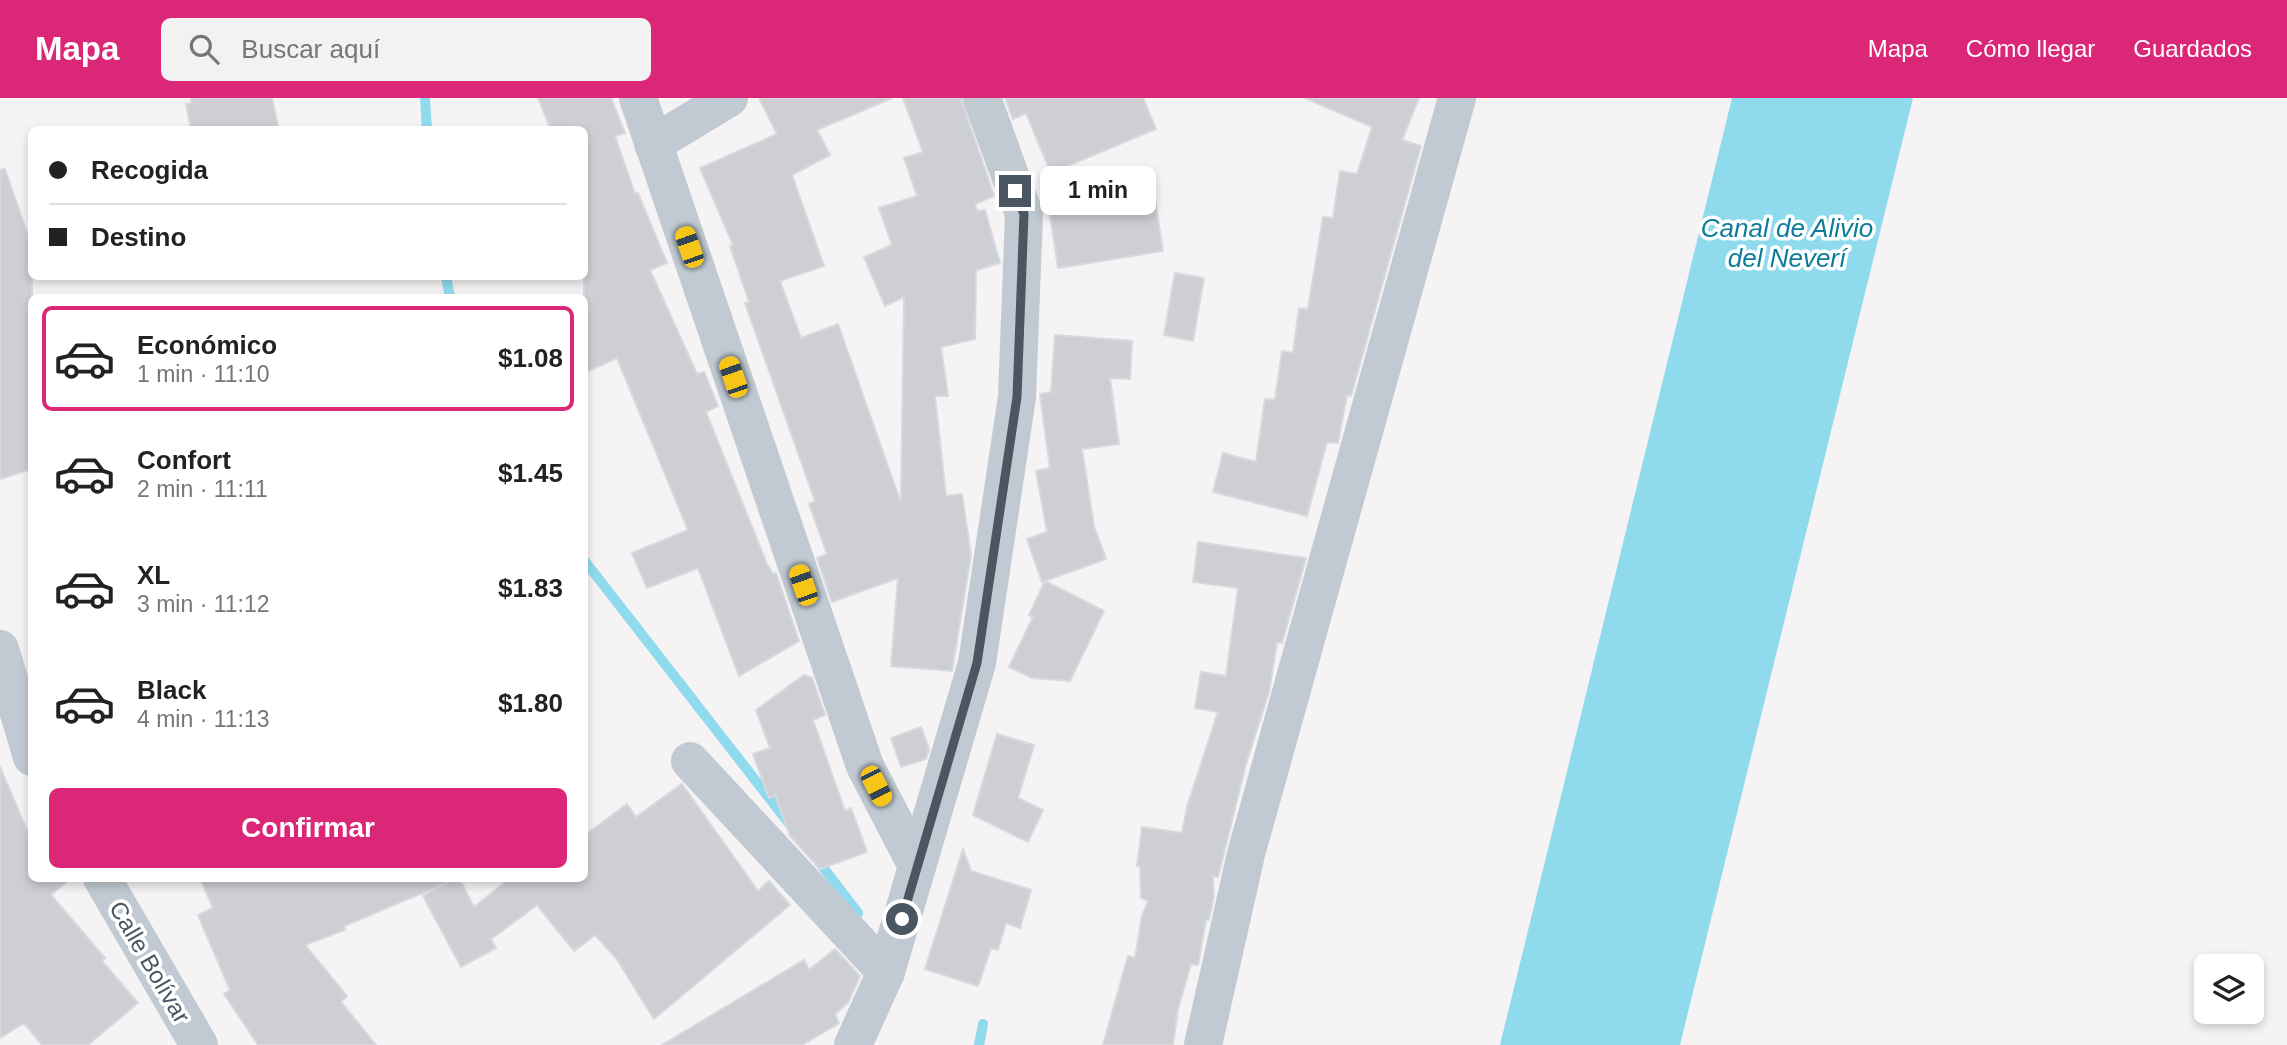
<!DOCTYPE html>
<html lang="es">
<head>
<meta charset="utf-8">
<style>
  body { margin:0; font-family:Arial,sans-serif; background:#f2f2f2; color:#222; height:100vh; display:flex; flex-direction:column; font-size:26px; white-space:nowrap }
  * { box-sizing:border-box; margin:0 }
  p { font-size:23px; color:#767676 }
  .icon { flex:none; width:38px; height:38px; fill:none; stroke:currentColor; stroke-width:2; stroke-linecap:round; stroke-linejoin:round }
  .map { position:relative; flex:1; overflow:hidden }
  .sheet { position:absolute; left:28px; top:196px; width:560px; height:588px; display:flex; flex-direction:column; background:#fff; border-radius:10px; box-shadow:0 4px 10px #0003 }
  .sheet>* { flex:none }
  .top-card { position:absolute; left:28px; top:28px; width:560px; height:154px; border-radius:10px; box-shadow:0 4px 10px #0003; display:grid; align-content:center; height:154px; padding:0 21px; background:#fff }
  .fabs { position:absolute; left:2194px; top:856px; display:grid; gap:14px }
  .fabs a { display:grid; place-items:center; width:70px; height:70px; border-radius:10px; background:#fff; box-shadow:0 4px 10px #0003; font-size:35px }
  .end { position:absolute; width:32px; height:32px; margin:-16px; border:9px solid #4a5661; background:#fff; box-shadow:0 0 0 4px #fff }
  .from { border-radius:50% }
  .bubble { position:absolute; height:49px; border-radius:10px; background:#fff; box-shadow:0 4px 10px #0003; font-size:23px; font-weight:600; line-height:49px; text-align:center }
  .car { position:absolute; width:21px; height:42px; margin:-21px -10px; border-radius:9px; box-shadow:0 0 5px 2px #0007; background:linear-gradient(#f5c518 24%,#345 0 40%,#f5c518 0 76%,#345 0 86%,#f5c518 0) }
  .top-card b { display:flex; align-items:center; gap:24px; height:66px; font-size:26px }
  .top-card b+b { border-top:2px solid #e0e0e0 }
  .top-card i { width:18px; height:18px; background:#222 }
  ul { padding:12px 0 0; list-style:none }
  li { display:flex; align-items:center; gap:21px; height:105px; margin:0 14px 10px; padding:0 7px; border:4px solid transparent; border-radius:10px }
  li div { flex:1 }
  li b { display:block; font-size:26px }
  li em { font-style:normal; font-weight:600 }
  li.active { border-color:#db2777 }
  li>.icon { width:63px; height:63px; stroke-width:1.5 }
  .action { display:flex; gap:14px; margin-top:auto; padding:14px 21px }
  .action a { flex:1; height:80px; border-radius:10px; background:#db2777; color:#fff; font-size:28px; font-weight:600; line-height:80px; text-align:center }
  header { display:flex; align-items:center; gap:42px; box-sizing:border-box; height:98px; padding:0 35px; background:#db2777; color:#fff }
  header strong { font-size:33px }
  nav { display:flex; gap:38px; margin-inline-start:auto; font-size:24px }
  .search { width:490px; height:63px; background:#f2f2f2; display:flex; align-items:center; gap:18px; box-sizing:border-box; padding:0 24px; border-radius:10px; color:#767676; font-size:26px }
  .map>svg:first-child { display:block }
</style>
</head>
<body>
<header>
<strong>Mapa</strong>
<div class="search"><svg class="icon" aria-label="search" viewBox="0 0 24 24"><circle cx="10" cy="10" r="6"/><path d="M15 15l6 6"/></svg>Buscar aquí</div>
<nav><a>Mapa</a><a>Cómo llegar</a><a>Guardados</a></nav>
</header>
<div class="map">
<svg width="2287" height="947" viewBox="0 0 2287 947">
  <rect width="100%" height="100%" fill="#f5f3f3"/>
  <path fill="#90daee" d="M1732,0H1913L1680,947H1500Z"/>
  <g fill="none" stroke-linecap="round" stroke-linejoin="round">
    <g stroke="#90daee" stroke-width="10">
      <path d="M425,0L427,32"/>
      <path d="M446,178L450,200"/>
      <path d="M584,462L791,728"/>
      <path d="M816,760L858,815"/>
      <path d="M979,947L983,926"/>
    </g>
  </g>
  <g fill="#cdcfd5" stroke="#d7d9de" stroke-width="2">
    <path d="M191,0H272L279,32H191L186,6L192,5Z"/>
    <path d="M538,0H611L625,35L615,38L635,96L638,95L667,165L650,172L697,276L704,274L718,308L706,314L767,466L773,476L776,475L799,543L739,578L698,470L647,490L632,455L688,432L617,260L584,275V32H551Z"/>
    <path d="M759,0H892L817,32L830,57L792,77L824,168L780,183L801,240L838,226L901,405L904,199L885,208L864,159L892,147L879,110L917,98L904,60L923,54L903,0H961L994,98L975,106L977,113L985,112L1000,165L976,172L975,241L941,249L948,298H935L946,398L962,396L971,457L952,573L891,568L898,480L832,504L817,460L827,456L809,406L815,403L745,205L749,204L730,148L733,147L700,70L777,36Z"/>
    <path d="M1005,0H1143L1156,31L1051,75L1026,15L1013,21Z"/>
    <path d="M1305,0H1419L1402,42L1421,48L1351,298L1347,297L1338,345L1327,344L1307,418L1213,394L1223,355L1256,364L1265,301L1275,302L1282,253L1293,255L1299,210L1308,211L1323,119L1333,120L1340,73L1357,76L1372,29Z"/>
    <path d="M5,71L32,149V371L0,381V72Z"/>
    <path d="M1153,88L1163,153L1058,170L1048,103Z"/>
    <path d="M1175,175L1204,180L1193,243L1164,237Z"/>
    <path d="M1055,237L1132,243L1130,281L1110,280L1119,346L1082,351L1094,428L1106,461L1045,483L1104,513L1070,583L1032,580L1009,569L1033,519L1029,517L1045,483L1042,484L1027,441L1047,434L1036,373L1050,370L1040,296L1051,294Z"/>
    <path d="M1198,444L1306,460L1282,545L1277,544L1269,594L1246,666L1218,779L1213,778L1214,798L1209,822H1206L1198,867L1191,866L1178,911L1173,947H1103L1128,858L1135,860L1142,818L1148,803L1141,800L1140,768H1137L1142,729L1182,735L1187,709L1218,614L1195,610L1201,574L1226,578L1238,490L1193,484Z"/>
    <path d="M804,577L812,580L825,617L813,622L845,713L851,710L867,754L820,771L790,738L775,697L769,700L753,656L770,650L756,612Z"/>
    <path d="M921,629L929,651L926,661L901,669L891,640Z"/>
    <path d="M997,636L1034,647L1018,700L1043,712L1028,744L973,717Z"/>
    <path d="M0,669L32,744V780H71L51,797L105,860L102,863L138,905L88,947H42L24,925L0,940Z"/>
    <path d="M682,686L758,793L769,783L790,807L654,921L616,860L595,837L574,853L537,807L491,841L496,850L461,869L423,798L451,783L344,828L345,832L305,847L347,898L341,904L376,947H258L224,896L230,892L198,817L213,810L200,780H459L474,809L510,780H584V738L627,706L636,719Z"/>
    <path d="M963,751L971,773L1031,792L1020,830L1006,825L998,852L991,850L978,888L925,871Z"/>
    <path d="M835,851L860,878L848,905L835,916L839,925L802,947H662L804,862L809,872Z"/>
  </g>
  <g fill="none" stroke-linecap="round" stroke-linejoin="round">
    <g stroke="#c1cad2" stroke-width="38">
      <path d="M638,0L865,668L917,768"/>
      <path d="M653,46L729,0"/>
      <path d="M0,551L32,659"/>
      <path d="M690,663L886,874"/>
      <path d="M102,780L199,947"/>
      <path d="M853,947L886,874L977,565L1017,299L1024,116L982,0"/>
      <path d="M1203,947L1246,756L1457,0"/>
    </g>
  </g>
  <g fill="none" stroke-linecap="round" stroke-linejoin="round">
    <path stroke="#4a5661" stroke-width="9" d="M902,821L977,565L1017,299L1024,116L1015,93"/>
  </g>
  <g text-anchor="middle" dominant-baseline="central" stroke-width="7" stroke-linejoin="round" paint-order="stroke">
    <g font-size="24" fill="#4a5661" stroke="#fff">
      <text transform="translate(150 864) rotate(60)">Calle Bolívar</text>
    </g>
    <g font-size="26" font-style="italic" fill="#0c7c9b" stroke="#fff">
      <text x="1787" y="130">Canal de Alivio<tspan x="1787" dy="30">del Neverí</tspan></text>
    </g>
  </g>
</svg>
<div class="fabs">
<a><svg class="icon" aria-label="layers" viewBox="0 0 24 24"><path d="M12 4l9 5-9 5-9-5zM3 14l9 5 9-5"/></svg></a>
</div>
<i class="end from" style="left:902px;top:821px"></i>
<i class="end" style="left:1015px;top:93px"></i>
<div class="bubble" style="left:1040px;top:68px;width:116px">1 min</div>
<i class="car" style="left:689px;top:149px;rotate:341deg"></i>
<i class="car" style="left:733px;top:279px;rotate:341deg"></i>
<i class="car" style="left:803px;top:487px;rotate:341deg"></i>
<i class="car" style="left:876px;top:688px;rotate:153deg"></i>
<div class="top-card">
<b><i class="from"></i>Recogida</b>
<b><i></i>Destino</b>
</div>
<section class="sheet">
<ul>
<li class="active"><svg class="icon" aria-label="car" viewBox="0 0 24 24"><path d="M5 17H2v-5l4-1 3-4h7l3 4 3 1v5h-3M9 17h6M6 11h13"/><circle cx="7" cy="17" r="2"/><circle cx="17" cy="17" r="2"/></svg><div><b>Económico</b><p>1 min · 11:10</p></div><em>$1.08</em></li>
<li><svg class="icon" aria-label="car" viewBox="0 0 24 24"><path d="M5 17H2v-5l4-1 3-4h7l3 4 3 1v5h-3M9 17h6M6 11h13"/><circle cx="7" cy="17" r="2"/><circle cx="17" cy="17" r="2"/></svg><div><b>Confort</b><p>2 min · 11:11</p></div><em>$1.45</em></li>
<li><svg class="icon" aria-label="car" viewBox="0 0 24 24"><path d="M5 17H2v-5l4-1 3-4h7l3 4 3 1v5h-3M9 17h6M6 11h13"/><circle cx="7" cy="17" r="2"/><circle cx="17" cy="17" r="2"/></svg><div><b>XL</b><p>3 min · 11:12</p></div><em>$1.83</em></li>
<li><svg class="icon" aria-label="car" viewBox="0 0 24 24"><path d="M5 17H2v-5l4-1 3-4h7l3 4 3 1v5h-3M9 17h6M6 11h13"/><circle cx="7" cy="17" r="2"/><circle cx="17" cy="17" r="2"/></svg><div><b>Black</b><p>4 min · 11:13</p></div><em>$1.80</em></li>
</ul>
<div class="action"><a>Confirmar</a></div>
</section>
</div>
</body>
</html>
